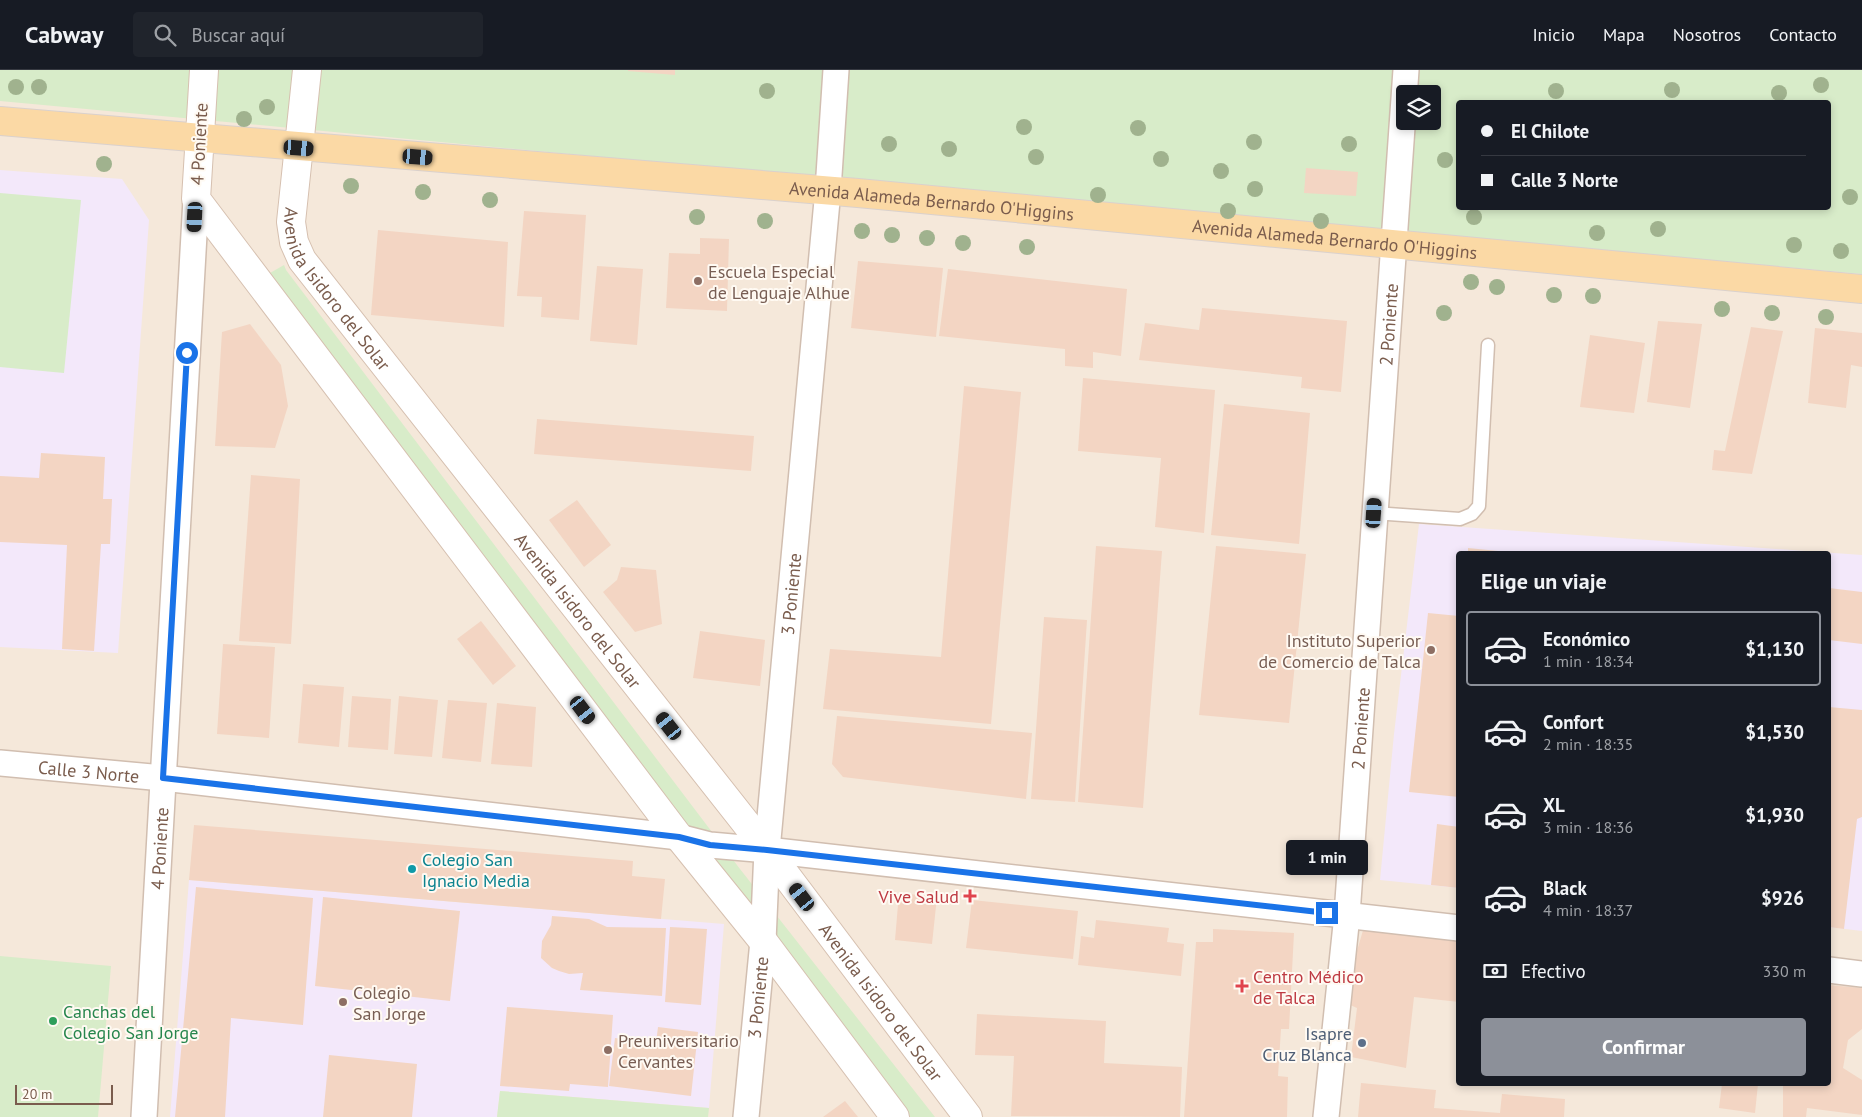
<!DOCTYPE html>
<html lang="es">
<head>
<meta charset="utf-8">
<style>
  body { margin:0; font-family:"PT Sans",sans-serif; background:#20242c; color:#f1f3f6; height:100vh; display:flex; flex-direction:column; font-size:19px; white-space:nowrap }
  * { box-sizing:border-box; margin:0 }
  p { font-size:16px; color:#9ea1a6 }
  .icon { flex:none; width:28px; height:28px; fill:none; stroke:currentColor; stroke-width:2; stroke-linecap:round; stroke-linejoin:round }
  .map { position:relative; flex:1; overflow:hidden }
  .side { position:absolute; left:1456px; top:481px; width:375px; height:535px; display:flex; flex-direction:column; background:#171b24; border-radius:5px; box-shadow:0 2px 8px #0003 }
  .side>* { flex:none }
  .top-card { position:absolute; left:1456px; top:30px; width:375px; height:110px; border-radius:5px; box-shadow:0 2px 8px #0003; display:grid; align-content:center; height:110px; padding:0 25px; background:#171b24 }
  .tools { position:absolute; left:1396px; top:15px; display:grid; gap:10px }
  .tools a { display:grid; place-items:center; width:45px; height:45px; border-radius:5px; background:#171b24; box-shadow:0 2px 8px #0003; font-size:25px }
  .scale { position:absolute; left:15px; bottom:12px; width:98px; box-sizing:border-box; padding-left:5px; border:2px solid #7a5c4d; border-top:0; font-size:14px; line-height:18px; white-space:nowrap; color:#7a5c4d; -webkit-text-stroke:4px #fffaf3; paint-order:stroke }
  .end { position:absolute; width:22px; height:22px; margin:-11px; border:6px solid #1a73e8; background:#fff; box-shadow:0 0 0 2px #fff }
  .from { border-radius:50% }
  .bubble { position:absolute; height:35px; border-radius:5px; background:#171b24; box-shadow:0 2px 8px #0003; font-size:16px; font-weight:800; line-height:35px; text-align:center }
  .car { position:absolute; width:15px; height:30px; margin:-15px -8px; border-radius:6px; box-shadow:0 0 4px 1px #0007; background:linear-gradient(#222 24%,#8ab4d8 0 40%,#222 0 76%,#8ab4d8 0 86%,#222 0) }
  .top-card b { display:flex; align-items:center; gap:18px; height:48px; font-size:19px }
  .top-card b+b { border-top:1px solid #363941 }
  .top-card i { width:12px; height:12px; background:#f1f3f6 }
  ul { padding:0; list-style:none }
  li { display:flex; align-items:center; gap:15px; height:75px; margin:0 10px 8px; padding:0 15px; border:2px solid transparent; border-radius:5px }
  li div { flex:1 }
  li b { display:block; font-size:19px }
  li em { font-style:normal; font-weight:800 }
  li.current { border-color:#8c9099 }
  li>.icon { width:45px; height:45px; stroke-width:1.5 }
  h2 { padding:0 25px; font-size:22px; line-height:60px }
  .pay { display:flex; align-items:center; gap:12px; height:55px; padding:0 25px; font-size:19px }
  .pay p { margin-inline-start:auto }
  .cta { display:flex; gap:10px; margin-top:auto; padding:10px 25px }
  .cta a { flex:1; height:58px; border-radius:5px; background:#8c9099; color:#fff; font-size:20px; font-weight:800; line-height:58px; text-align:center }
  header { display:flex; align-items:center; gap:30px; box-sizing:border-box; height:70px; padding:0 25px; background:#171b24; border-bottom:1px solid #363941 }
  header strong { font-size:24px }
  nav { display:flex; gap:28px; margin-inline-start:auto; font-size:18px }
  .search { width:350px; height:45px; background:#20242c; display:flex; align-items:center; gap:12px; box-sizing:border-box; padding:0 18px; border-radius:5px; color:#9ea1a6; font-size:19px }
  .map>svg:first-child { display:block }
</style>
</head>
<body>
<header>
<strong>Cabway</strong>
<div class="search"><svg class="icon" aria-label="search" viewBox="0 0 24 24"><circle cx="10" cy="10" r="6"/><path d="M15 15l6 6"/></svg>Buscar aquí</div>
<nav><a>Inicio</a><a>Mapa</a><a>Nosotros</a><a>Contacto</a></nav>
</header>
<div class="map">
<svg width="1862" height="1047" viewBox="0 0 1862 1047">
  <rect width="100%" height="100%" fill="#fdf6ec"/>
  <path fill="#f5e8da" fill-rule="evenodd" d="M0,0H1862V1047H0ZM1405,24H1432V51H1405ZM1459,32H1829V138H1459ZM1459,484H1829V1014H1459Z"/>
  <g fill="#f3e8fa">
    <path d="M0,100L122,109L149,150L118,583L0,577Z"/>
    <path d="M1419,454L1862,485V861L1829,857V484H1459V818L1380,810L1394,664Z"/>
    <path d="M189,810L724,854L709,1038L500,1021L497,1047H170Z"/>
  </g>
  <g fill="#d8ecc9" fill-rule="evenodd">
    <path d="M0,0H1862V204L0,31ZM1405,24H1432V51H1405ZM1459,32H1829V138H1459Z"/>
    <path d="M0,123L81,130L64,303L0,297Z"/>
    <path d="M284,195L286,200L740,799L935,1047H903L689,767L270,203Z"/>
    <path d="M0,886L111,896L98,1047H0Z"/>
    <path d="M500,1021L709,1038L708,1047H497Z"/>
  </g>
  <g fill="#f3d5c3">
    <path d="M628,0H675V5L628,1Z"/>
    <path d="M1306,98L1358,102L1356,126L1304,123Z"/>
    <path d="M524,141L586,145L579,250L541,247L542,227L517,226Z"/>
    <path d="M378,160L508,172L504,257L371,245Z"/>
    <path d="M700,168L729,169L727,241L666,238L669,183L700,184Z"/>
    <path d="M858,191L943,198L936,267L851,258Z"/>
    <path d="M597,196L643,199L637,275L590,271Z"/>
    <path d="M948,199L1127,219L1121,286L1093,282V298L1065,296V279L939,266Z"/>
    <path d="M1202,238L1347,251L1341,322L1301,318L1302,307L1139,290L1145,253L1199,260Z"/>
    <path d="M1658,251L1702,254L1690,338L1647,332Z"/>
    <path d="M250,254L281,295L288,336L275,378L215,376L222,262Z"/>
    <path d="M1751,257L1783,261L1752,404L1712,400L1714,380L1725,381Z"/>
    <path d="M1815,258L1862,263V297L1851,295L1846,338L1808,333Z"/>
    <path d="M1590,265L1645,273L1634,343L1580,337Z"/>
    <path d="M1083,308L1215,320L1204,463L1155,457L1161,388L1078,381Z"/>
    <path d="M964,316L1021,322L991,654L823,639L830,579L941,587Z"/>
    <path d="M1224,334L1310,343L1299,474L1211,465Z"/>
    <path d="M537,349L754,366L751,401L534,384Z"/>
    <path d="M41,383L105,387L103,429H112L110,474H101L94,581L62,579L67,475L0,472V406L39,408Z"/>
    <path d="M251,405L300,409L291,574L239,571Z"/>
    <path d="M577,430L611,475L584,497L549,450Z"/>
    <path d="M1096,476L1162,481L1143,738L1078,732Z"/>
    <path d="M1216,476L1306,484L1289,653L1199,645Z"/>
    <path d="M1468,478L1508,482V484H1468Z"/>
    <path d="M621,497L656,500L662,554L635,562L603,522L617,510Z"/>
    <path d="M1829,518L1862,522V574L1829,570Z"/>
    <path d="M1428,543L1459,546V727L1409,722Z"/>
    <path d="M1044,547L1087,550L1075,732L1031,729Z"/>
    <path d="M481,551L516,596L493,615L457,569Z"/>
    <path d="M700,561L765,570L760,616L693,608Z"/>
    <path d="M223,574L275,577L269,668L217,664Z"/>
    <path d="M303,614L344,617L339,677L298,673Z"/>
    <path d="M352,626L391,629L388,680L348,677Z"/>
    <path d="M399,626L438,630L432,687L394,684Z"/>
    <path d="M448,630L487,633L481,692L442,688Z"/>
    <path d="M497,633L536,637L532,697L491,694Z"/>
    <path d="M1829,637L1862,640V747L1857,749L1844,859L1829,857Z"/>
    <path d="M837,646L1032,663L1026,729L843,707L832,694Z"/>
    <path d="M1437,754L1459,757V818L1431,815Z"/>
    <path d="M194,755L633,791L632,806L665,809L661,849L189,810Z"/>
    <path d="M196,817L313,828L303,955L231,948L225,1047H175Z"/>
    <path d="M899,823L937,827L932,874L895,870Z"/>
    <path d="M323,827L460,841L450,931L315,916Z"/>
    <path d="M972,830L1078,841L1073,889L966,878Z"/>
    <path d="M552,846L589,849L607,857L666,858L662,926L580,920L583,903L569,904L559,901L552,898L541,888L542,871L551,855Z"/>
    <path d="M1096,850L1169,858L1167,872L1184,874L1181,906L1078,895L1081,866L1094,868Z"/>
    <path d="M670,857L707,859L701,935L665,932Z"/>
    <path d="M1364,857L1459,870V932L1414,927L1406,998L1351,987L1357,938L1348,934L1354,891Z"/>
    <path d="M1213,859L1294,863L1289,959H1281L1278,1006L1288,1007L1287,1047H1184L1196,872H1213Z"/>
    <path d="M1829,915L1862,918V959L1848,970L1843,998L1862,1010V1045L1807,1038L1806,1047H1783V1014H1829Z"/>
    <path d="M507,937L613,945L608,1017L570,1014L569,1021L500,1016Z"/>
    <path d="M977,944L1106,951L1104,993L1182,997L1180,1047L1011,1046L1014,986L975,985Z"/>
    <path d="M658,957L698,962L691,1026L609,1016L615,968L656,973Z"/>
    <path d="M329,985L417,994L412,1047H323Z"/>
    <path d="M1361,1013L1436,1020L1434,1038L1500,1043L1502,1024L1565,1029L1564,1047H1358Z"/>
    <path d="M1722,1014H1758L1755,1043L1719,1038Z"/>
    <path d="M845,1031L858,1047H823Z"/>
  </g>
  <g fill="none" stroke-linecap="round" stroke-linejoin="round">
    <g stroke="#d1beb0" stroke-width="15">
      <path id="lane" d="M1374,443L1460,449L1472,444L1479,436L1488,275"/>
    </g>
    <g stroke="#d1beb0" stroke-width="28">
      <g id="street">
        <path id="s1" d="M0,693L163,708L679,767L710,775L767,780L1459,858"/>
        <path d="M1829,900L1862,904"/>
        <path id="s2" d="M144,1047L196,129"/>
        <path id="s3" d="M746,1047L763,871L767,780L828,120L836,0"/>
        <path id="s4" d="M1326,1047L1347,845L1406,0"/>
      </g>
    </g>
    <g stroke="#d6c0b0" stroke-width="30">
      <g id="secondary">
        <path d="M204,0L196,129L679,767L763,871L895,1047"/>
        <path id="s5" d="M307,0L291,152L294,172L302,190L767,780L968,1047"/>
      </g>
    </g>
    <g stroke="#dad1cd" stroke-width="30">
      <g id="primary">
        <path id="s6" d="M0,51L858,123L1862,219"/>
      </g>
    </g>
    <use href="#lane" stroke="#fff" stroke-width="12"/>
    <use href="#street" stroke="#fff" stroke-width="25"/>
    <use href="#secondary" stroke="#fff" stroke-width="28"/>
    <use href="#primary" stroke="#fbd9a5" stroke-width="28"/>
  </g>
  <g fill="#a0b28e">
    <circle cx="1821" cy="15" r="8"/>
    <circle cx="16" cy="17" r="8"/>
    <circle cx="39" cy="17" r="8"/>
    <circle cx="1672" cy="20" r="8"/>
    <circle cx="767" cy="21" r="8"/>
    <circle cx="1556" cy="21" r="8"/>
    <circle cx="1779" cy="23" r="8"/>
    <circle cx="267" cy="37" r="8"/>
    <circle cx="244" cy="49" r="8"/>
    <circle cx="1024" cy="57" r="8"/>
    <circle cx="1138" cy="58" r="8"/>
    <circle cx="1254" cy="72" r="8"/>
    <circle cx="889" cy="74" r="8"/>
    <circle cx="1349" cy="74" r="8"/>
    <circle cx="949" cy="79" r="8"/>
    <circle cx="1036" cy="87" r="8"/>
    <circle cx="1161" cy="89" r="8"/>
    <circle cx="1445" cy="90" r="8"/>
    <circle cx="104" cy="94" r="8"/>
    <circle cx="1221" cy="101" r="8"/>
    <circle cx="351" cy="116" r="8"/>
    <circle cx="1255" cy="119" r="8"/>
    <circle cx="423" cy="122" r="8"/>
    <circle cx="1098" cy="125" r="8"/>
    <circle cx="1850" cy="127" r="8"/>
    <circle cx="490" cy="130" r="8"/>
    <circle cx="1228" cy="141" r="8"/>
    <circle cx="697" cy="147" r="8"/>
    <circle cx="1474" cy="147" r="8"/>
    <circle cx="765" cy="151" r="8"/>
    <circle cx="1321" cy="151" r="8"/>
    <circle cx="1658" cy="159" r="8"/>
    <circle cx="862" cy="161" r="8"/>
    <circle cx="1597" cy="163" r="8"/>
    <circle cx="892" cy="165" r="8"/>
    <circle cx="927" cy="168" r="8"/>
    <circle cx="963" cy="173" r="8"/>
    <circle cx="1794" cy="175" r="8"/>
    <circle cx="1027" cy="177" r="8"/>
    <circle cx="1841" cy="181" r="8"/>
    <circle cx="1471" cy="212" r="8"/>
    <circle cx="1497" cy="217" r="8"/>
    <circle cx="1554" cy="225" r="8"/>
    <circle cx="1593" cy="226" r="8"/>
    <circle cx="1722" cy="239" r="8"/>
    <circle cx="1444" cy="243" r="8"/>
    <circle cx="1772" cy="243" r="8"/>
    <circle cx="1826" cy="247" r="8"/>
  </g>
  <g fill="none" stroke-linecap="round" stroke-linejoin="round">
    <path stroke="#1a73e8" stroke-width="6" d="M187,283L163,708L679,767L710,775L767,780L1327,843"/>
  </g>
  <g fill="#8d6e63" stroke="#fffaf3" stroke-width="2">
    <circle cx="698" cy="211" r="5"/>
    <circle cx="1431" cy="580" r="5"/>
    <circle cx="343" cy="932" r="5"/>
    <circle cx="608" cy="980" r="5"/>
  </g>
  <circle fill="#0f9aa8" stroke="#fffaf3" stroke-width="2" cx="412" cy="799" r="5"/>
  <g fill="#e0444e" stroke="#fffaf3" stroke-width="2">
    <path d="M967.5 818.5h5v5h5v5h-5v5h-5v-5h-5v-5h5z"/>
    <path d="M1239.5 908.5h5v5h5v5h-5v5h-5v-5h-5v-5h5z"/>
  </g>
  <circle fill="#2e9e5b" stroke="#fffaf3" stroke-width="2" cx="53" cy="951" r="5"/>
  <circle fill="#5c6f8a" stroke="#fffaf3" stroke-width="2" cx="1362" cy="973" r="5"/>
  <g text-anchor="middle" dominant-baseline="central" stroke-width="4" stroke-linejoin="round" paint-order="stroke">
    <g font-size="18" fill="#7a5c4d" stroke="#fffaf3">
      <text transform="translate(199 74) rotate(-87)">4 Poniente</text>
      <text stroke="none"><textPath href="#s6" startOffset="935">Avenida Alameda Bernardo O'Higgins</textPath></text>
      <text stroke="none"><textPath href="#s6" startOffset="1340">Avenida Alameda Bernardo O'Higgins</textPath></text>
      <text stroke="none"><textPath href="#s5" startOffset="234">Avenida Isidoro del Solar</textPath></text>
      <text stroke="none"><textPath href="#s4" startOffset="795">2 Poniente</textPath></text>
      <text stroke="none"><textPath href="#s3" startOffset="525">3 Poniente</textPath></text>
      <text stroke="none"><textPath href="#s5" startOffset="639">Avenida Isidoro del Solar</textPath></text>
      <text stroke="none"><textPath href="#s4" startOffset="390">2 Poniente</textPath></text>
      <text stroke="none"><textPath href="#s1" startOffset="89">Calle 3 Norte</textPath></text>
      <text stroke="none"><textPath href="#s2" startOffset="269">4 Poniente</textPath></text>
      <text stroke="none"><textPath href="#s3" startOffset="120">3 Poniente</textPath></text>
      <text stroke="none"><textPath href="#s5" startOffset="1134">Avenida Isidoro del Solar</textPath></text>
    </g>
    <g font-size="18" fill="#785e54" stroke="#fffaf3" text-anchor="start">
      <text x="708" y="201">Escuela Especial<tspan x="708" dy="21">de Lenguaje Alhue</tspan></text>
      <text x="1421" y="570" text-anchor="end">Instituto Superior<tspan x="1421" dy="21">de Comercio de Talca</tspan></text>
      <text x="353" y="922">Colegio<tspan x="353" dy="21">San Jorge</tspan></text>
      <text x="618" y="970">Preuniversitario<tspan x="618" dy="21">Cervantes</tspan></text>
    </g>
    <g font-size="18" fill="#0d838f" stroke="#fffaf3" text-anchor="start">
      <text x="422" y="789">Colegio San<tspan x="422" dy="21">Ignacio Media</tspan></text>
    </g>
    <g font-size="18" fill="#be3a42" stroke="#fffaf3" text-anchor="end">
      <text x="959" y="826">Vive Salud</text>
      <text x="1253" y="906" text-anchor="start">Centro Médico<tspan x="1253" dy="21">de Talca</tspan></text>
    </g>
    <g font-size="18" fill="#27864d" stroke="#fffaf3" text-anchor="start">
      <text x="63" y="941">Canchas del<tspan x="63" dy="21">Colegio San Jorge</tspan></text>
    </g>
    <g font-size="18" fill="#4e5e75" stroke="#fffaf3" text-anchor="end">
      <text x="1352" y="963">Isapre<tspan x="1352" dy="21">Cruz Blanca</tspan></text>
    </g>
  </g>
</svg>
<div class="tools">
<a><svg class="icon" aria-label="layers" viewBox="0 0 24 24"><path d="M12 4l9 5-9 5-9-5zM3 14l9 5 9-5"/></svg></a>
</div>
<div class="scale">20 m</div>
<i class="end from" style="left:187px;top:283px"></i>
<i class="end" style="left:1327px;top:843px"></i>
<div class="bubble" style="left:1286px;top:770px;width:82px">1 min</div>
<i class="car" style="left:299px;top:78px;rotate:95deg"></i>
<i class="car" style="left:418px;top:87px;rotate:95deg"></i>
<i class="car" style="left:195px;top:147px;rotate:183deg"></i>
<i class="car" style="left:1374px;top:443px;rotate:4deg"></i>
<i class="car" style="left:583px;top:640px;rotate:143deg"></i>
<i class="car" style="left:669px;top:656px;rotate:322deg"></i>
<i class="car" style="left:802px;top:827px;rotate:323deg"></i>
<div class="top-card">
<b><i class="from"></i>El Chilote</b>
<b><i></i>Calle 3 Norte</b>
</div>
<section class="side">
<h2>Elige un viaje</h2>
<ul>
<li class="current"><svg class="icon" aria-label="car" viewBox="0 0 24 24"><path d="M5 17H2v-5l4-1 3-4h7l3 4 3 1v5h-3M9 17h6M6 11h13"/><circle cx="7" cy="17" r="2"/><circle cx="17" cy="17" r="2"/></svg><div><b>Económico</b><p>1 min · 18:34</p></div><em>$1,130</em></li>
<li><svg class="icon" aria-label="car" viewBox="0 0 24 24"><path d="M5 17H2v-5l4-1 3-4h7l3 4 3 1v5h-3M9 17h6M6 11h13"/><circle cx="7" cy="17" r="2"/><circle cx="17" cy="17" r="2"/></svg><div><b>Confort</b><p>2 min · 18:35</p></div><em>$1,530</em></li>
<li><svg class="icon" aria-label="car" viewBox="0 0 24 24"><path d="M5 17H2v-5l4-1 3-4h7l3 4 3 1v5h-3M9 17h6M6 11h13"/><circle cx="7" cy="17" r="2"/><circle cx="17" cy="17" r="2"/></svg><div><b>XL</b><p>3 min · 18:36</p></div><em>$1,930</em></li>
<li><svg class="icon" aria-label="car" viewBox="0 0 24 24"><path d="M5 17H2v-5l4-1 3-4h7l3 4 3 1v5h-3M9 17h6M6 11h13"/><circle cx="7" cy="17" r="2"/><circle cx="17" cy="17" r="2"/></svg><div><b>Black</b><p>4 min · 18:37</p></div><em>$926</em></li>
</ul>
<div class="pay"><svg class="icon" aria-label="cash" viewBox="0 0 24 24"><path d="M3 7h18v10H3z"/><circle cx="12" cy="12" r="2"/></svg>Efectivo<p>330 m</p></div>
<div class="cta"><a>Confirmar</a></div>
</section>
</div>
</body>
</html>
